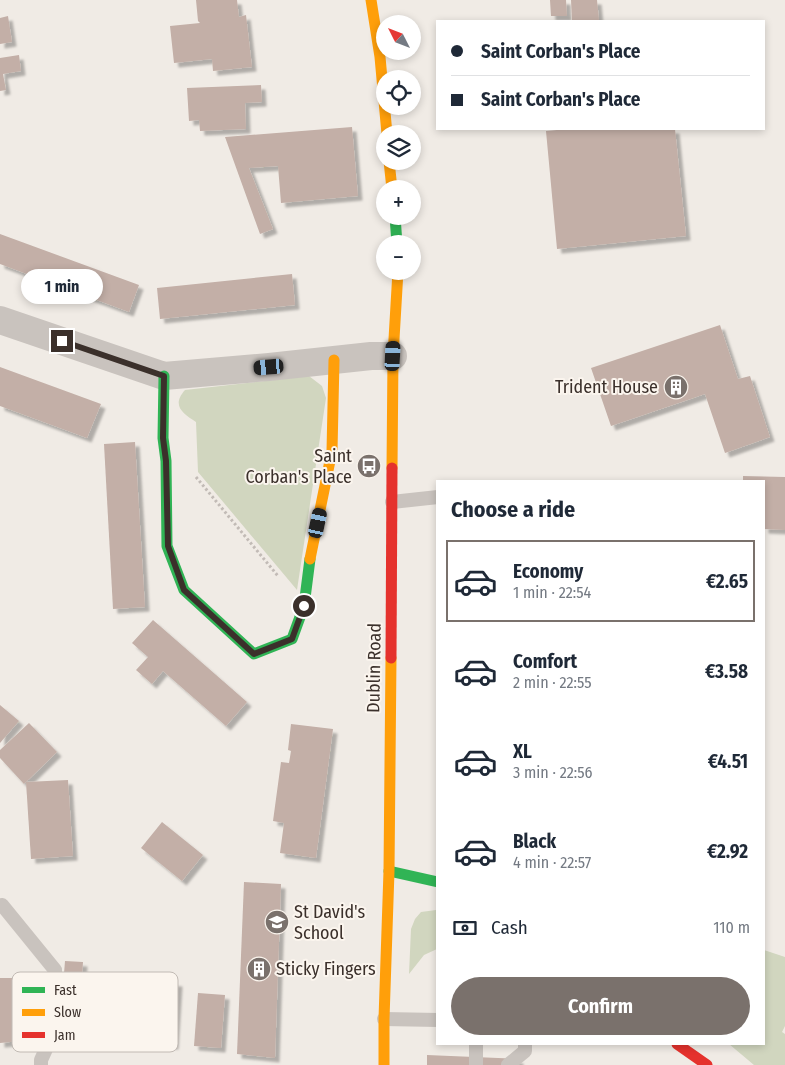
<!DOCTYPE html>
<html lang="en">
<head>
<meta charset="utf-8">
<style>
  body { margin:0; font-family:"Fira Sans Condensed",sans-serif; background:#f6f6f7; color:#1f2937; height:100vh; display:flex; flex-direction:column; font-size:19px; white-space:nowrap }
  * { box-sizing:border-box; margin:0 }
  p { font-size:16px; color:#747a83 }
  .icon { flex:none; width:28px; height:28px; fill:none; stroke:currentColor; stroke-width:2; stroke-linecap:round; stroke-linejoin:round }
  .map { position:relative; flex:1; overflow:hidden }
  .details { position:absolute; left:436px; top:480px; width:329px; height:565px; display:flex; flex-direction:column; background:#fff; border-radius:0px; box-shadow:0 2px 8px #0003 }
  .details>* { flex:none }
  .banner { position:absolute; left:436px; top:20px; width:329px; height:110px; border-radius:0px; box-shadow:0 2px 8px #0003; display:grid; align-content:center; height:110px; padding:0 15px; background:#fff }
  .needle { width:32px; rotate:312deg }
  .tools { position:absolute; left:376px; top:15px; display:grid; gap:10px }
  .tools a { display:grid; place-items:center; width:45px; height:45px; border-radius:50%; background:#fff; box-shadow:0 2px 8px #0003; font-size:25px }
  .end { position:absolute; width:22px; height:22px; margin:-11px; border:6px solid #3b302b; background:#fff; box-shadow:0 0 0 2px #fff }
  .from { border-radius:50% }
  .bubble { position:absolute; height:35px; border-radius:18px; background:#fff; box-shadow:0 2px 8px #0003; font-size:16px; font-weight:700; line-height:35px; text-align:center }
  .car { position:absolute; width:15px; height:30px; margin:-15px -8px; border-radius:6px; box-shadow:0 0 4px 1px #0007; background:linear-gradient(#222 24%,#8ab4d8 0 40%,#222 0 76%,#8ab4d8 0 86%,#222 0) }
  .banner b { display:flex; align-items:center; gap:18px; height:48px; font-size:19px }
  .banner b+b { border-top:1px solid #e0e1e3 }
  .banner i { width:12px; height:12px; background:#1f2937 }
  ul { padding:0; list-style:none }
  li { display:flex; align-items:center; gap:15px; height:82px; margin:0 10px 8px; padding:0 5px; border:2px solid transparent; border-radius:0px }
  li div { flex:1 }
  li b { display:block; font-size:19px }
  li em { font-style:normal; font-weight:700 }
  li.current { border-color:#7a716c }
  li>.icon { width:45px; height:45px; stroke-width:1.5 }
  h2 { padding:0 15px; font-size:22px; line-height:60px }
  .pay { display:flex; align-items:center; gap:12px; height:55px; padding:0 15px; font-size:19px }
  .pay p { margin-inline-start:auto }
  .action { display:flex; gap:10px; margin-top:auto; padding:10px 15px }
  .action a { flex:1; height:58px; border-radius:30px; background:#7a716c; color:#fff; font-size:20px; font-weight:700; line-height:58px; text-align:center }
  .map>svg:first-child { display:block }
</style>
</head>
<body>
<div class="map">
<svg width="785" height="1065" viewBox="0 0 785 1065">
  <defs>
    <filter id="shadow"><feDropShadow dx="4.5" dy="4.5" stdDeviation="1" flood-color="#0004"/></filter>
  </defs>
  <rect width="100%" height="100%" fill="#f0ebe5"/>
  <g fill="#d1d6bf">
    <path d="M309,376L322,386L326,398L297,590L198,472L196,422C183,413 171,406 185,390Z"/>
    <path d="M436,910H438L437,949L424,955L409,974L411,929L415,919L421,912Z"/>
    <path d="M764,950L785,957V1026L782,1032L785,1034V1065H754L729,1044H764Z"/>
  </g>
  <g fill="#c3afa7" filter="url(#shadow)">
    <path d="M196,0H237L239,17L246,15L252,67L213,71L212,59L174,63L170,26L200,23L198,21Z"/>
    <path d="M550,0H566L567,16H551Z"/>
    <path d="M571,0H597L599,20L572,21Z"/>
    <path d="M8,16L12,42L0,44V18Z"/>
    <path d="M19,55L21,71L3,74L6,90L0,91V58Z"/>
    <path d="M261,85L262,102L245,103L246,129L200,131L199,120L189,121L187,88Z"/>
    <path d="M352,127L358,196L281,203L278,166L249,168L273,229L260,234L225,137Z"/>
    <path d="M568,129H675L686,236L557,249L546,131Z"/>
    <path d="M0,234L139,285L129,312L0,264Z"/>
    <path d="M292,274L295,305L160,319L157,288Z"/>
    <path d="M720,325L738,379L750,376L770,437L725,453L705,394L611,426L591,368Z"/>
    <path d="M0,367L101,404L87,438L0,406Z"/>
    <path d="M135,442L145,607L113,609L104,444Z"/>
    <path d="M743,476L785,477V530L764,529V481H743Z"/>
    <path d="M153,620L247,702L226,726L163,671L152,684L136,670L148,657L132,643Z"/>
    <path d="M0,705L19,721L0,743Z"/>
    <path d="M29,723L57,752L24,784L0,758V750Z"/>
    <path d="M291,724L333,729L316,858L280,853L284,823L273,821L281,762L289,763L291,751L288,750Z"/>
    <path d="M68,780L73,856L31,859L26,782Z"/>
    <path d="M162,822L203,855L182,881L141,848Z"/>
    <path d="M244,882L281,884L275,1058L237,1054Z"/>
    <path d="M65,961L83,962L80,1003L100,1005L102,989L138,992L136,1007L158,1008L160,981L178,982L174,1045L59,1036Z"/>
    <path d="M0,978H39V1039L0,1043Z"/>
    <path d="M198,993L225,995L221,1048L194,1046Z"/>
    <path d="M427,1055L519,1059V1065H427Z"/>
  </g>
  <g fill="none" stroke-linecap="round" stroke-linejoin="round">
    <path stroke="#c2bbb6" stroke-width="3" stroke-dasharray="2.5 2.5" stroke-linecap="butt" d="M196,477L278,576"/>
    <g stroke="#c9c3be" stroke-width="14">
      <path d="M392,502L438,497"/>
      <path d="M2,905L55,970L56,1027L41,1060V1065"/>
      <path d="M384,1019L438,1020"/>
      <path d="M476,1065V1044"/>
      <path d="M508,1065L525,1051V1044"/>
    </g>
    <path stroke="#c9c3be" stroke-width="28" d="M0,320L164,376L269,367L371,356H393"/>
    <g stroke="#30b455" stroke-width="11">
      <path d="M395,216L397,244"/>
      <path d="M164,376L163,438L166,461L167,546L184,590L254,654L292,639L304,606L310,559"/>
      <path d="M389,871L438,882"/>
    </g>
    <g stroke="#ff9f0a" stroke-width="11">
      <path d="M371,0L380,57L387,134"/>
      <path d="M389,161L392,189"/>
      <path d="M392,468L393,356L398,271"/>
      <path d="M310,559L332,451L334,360"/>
      <path d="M384,1065V1019L389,871L391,658"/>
    </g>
    <g stroke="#e5322d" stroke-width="11">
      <path d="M391,658L392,468"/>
      <path d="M677,1044L707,1065"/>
    </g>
  </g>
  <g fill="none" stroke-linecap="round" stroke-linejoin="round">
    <path stroke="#3b302b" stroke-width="6" d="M62,341L164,376L163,438L166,461L168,546L184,590L254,654L292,639L304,606"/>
  </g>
  <defs>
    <g id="building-disc" transform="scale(1.25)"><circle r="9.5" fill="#7a716c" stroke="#fbf5ee"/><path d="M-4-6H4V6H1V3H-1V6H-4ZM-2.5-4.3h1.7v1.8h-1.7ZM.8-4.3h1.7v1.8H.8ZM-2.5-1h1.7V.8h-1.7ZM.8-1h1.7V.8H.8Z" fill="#fff"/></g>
    <g id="bus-disc" transform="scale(1.25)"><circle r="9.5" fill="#7a716c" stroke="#fbf5ee"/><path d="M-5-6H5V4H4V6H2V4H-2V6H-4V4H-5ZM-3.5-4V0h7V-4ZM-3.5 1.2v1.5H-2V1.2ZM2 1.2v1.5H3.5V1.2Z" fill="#fff"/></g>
    <g id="school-disc" transform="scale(1.25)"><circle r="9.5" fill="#7a716c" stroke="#fbf5ee"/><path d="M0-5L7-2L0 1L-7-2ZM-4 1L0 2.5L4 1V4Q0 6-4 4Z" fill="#fff"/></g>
  </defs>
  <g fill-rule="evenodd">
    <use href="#building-disc" x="676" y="387"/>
    <use href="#bus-disc" x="369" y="466"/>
    <use href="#school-disc" x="277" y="922"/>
    <use href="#building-disc" x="259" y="969"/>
  </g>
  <g text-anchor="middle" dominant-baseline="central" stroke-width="4" stroke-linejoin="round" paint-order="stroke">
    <g font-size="18" fill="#3b302b" stroke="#fbf5ee" text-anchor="end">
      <text x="658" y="387">Trident House</text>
      <text x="352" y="456">Saint<tspan x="352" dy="21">Corban's Place</tspan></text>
      <text x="294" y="912" text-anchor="start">St David's<tspan x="294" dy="21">School</tspan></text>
      <text x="276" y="969" text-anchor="start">Sticky Fingers</text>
    </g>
    <g font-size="18" fill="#3b302b" stroke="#fbf5ee">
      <text transform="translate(374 668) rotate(-89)">Dublin Road</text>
    </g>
  </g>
  <rect x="12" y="972" width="166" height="80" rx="8" fill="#fbf5ee" stroke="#c1bab4" stroke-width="1"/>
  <rect x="22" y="987" width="23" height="6" fill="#30b455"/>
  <rect x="22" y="1009" width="23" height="7" fill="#ff9f0a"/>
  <rect x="22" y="1032" width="23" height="6" fill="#e5322d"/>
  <g font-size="14" fill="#3b302b">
    <text x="54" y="995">Fast</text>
    <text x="54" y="1017">Slow</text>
    <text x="54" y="1040">Jam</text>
  </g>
</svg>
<div class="tools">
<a><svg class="needle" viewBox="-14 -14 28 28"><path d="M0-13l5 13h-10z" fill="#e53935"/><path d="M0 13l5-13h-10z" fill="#747a83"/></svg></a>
<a><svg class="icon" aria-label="locate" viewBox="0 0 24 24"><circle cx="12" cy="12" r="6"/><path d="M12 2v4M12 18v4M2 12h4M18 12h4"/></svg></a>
<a><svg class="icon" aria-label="layers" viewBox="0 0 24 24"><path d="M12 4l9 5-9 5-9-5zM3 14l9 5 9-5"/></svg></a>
<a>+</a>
<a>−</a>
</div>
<i class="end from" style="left:304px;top:606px"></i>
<i class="end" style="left:62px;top:341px"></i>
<div class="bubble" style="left:21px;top:269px;width:82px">1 min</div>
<i class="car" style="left:393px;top:356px;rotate:3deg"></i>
<i class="car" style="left:269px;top:367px;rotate:265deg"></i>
<i class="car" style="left:318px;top:523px;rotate:12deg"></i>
<div class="banner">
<b><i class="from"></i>Saint Corban's Place</b>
<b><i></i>Saint Corban's Place</b>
</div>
<section class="details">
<h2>Choose a ride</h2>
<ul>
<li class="current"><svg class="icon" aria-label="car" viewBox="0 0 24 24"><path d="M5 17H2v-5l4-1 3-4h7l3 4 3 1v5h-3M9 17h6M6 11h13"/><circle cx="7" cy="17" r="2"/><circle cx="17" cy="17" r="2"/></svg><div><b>Economy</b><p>1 min · 22:54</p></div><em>€2.65</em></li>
<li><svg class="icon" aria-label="car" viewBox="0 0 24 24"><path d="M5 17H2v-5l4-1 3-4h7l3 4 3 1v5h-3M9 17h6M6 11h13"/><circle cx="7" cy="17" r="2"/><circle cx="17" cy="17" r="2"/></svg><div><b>Comfort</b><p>2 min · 22:55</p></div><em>€3.58</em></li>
<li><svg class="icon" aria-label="car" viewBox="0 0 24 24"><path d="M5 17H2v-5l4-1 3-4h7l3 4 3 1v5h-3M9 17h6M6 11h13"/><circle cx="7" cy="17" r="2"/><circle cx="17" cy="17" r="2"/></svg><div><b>XL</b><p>3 min · 22:56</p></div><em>€4.51</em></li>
<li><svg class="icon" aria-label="car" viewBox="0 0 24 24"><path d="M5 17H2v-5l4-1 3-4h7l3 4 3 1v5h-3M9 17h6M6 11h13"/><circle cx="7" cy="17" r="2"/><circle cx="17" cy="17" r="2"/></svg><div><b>Black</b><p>4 min · 22:57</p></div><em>€2.92</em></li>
</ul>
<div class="pay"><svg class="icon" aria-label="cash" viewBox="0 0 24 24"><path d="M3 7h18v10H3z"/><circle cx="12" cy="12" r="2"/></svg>Cash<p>110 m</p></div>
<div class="action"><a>Confirm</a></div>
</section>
</div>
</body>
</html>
